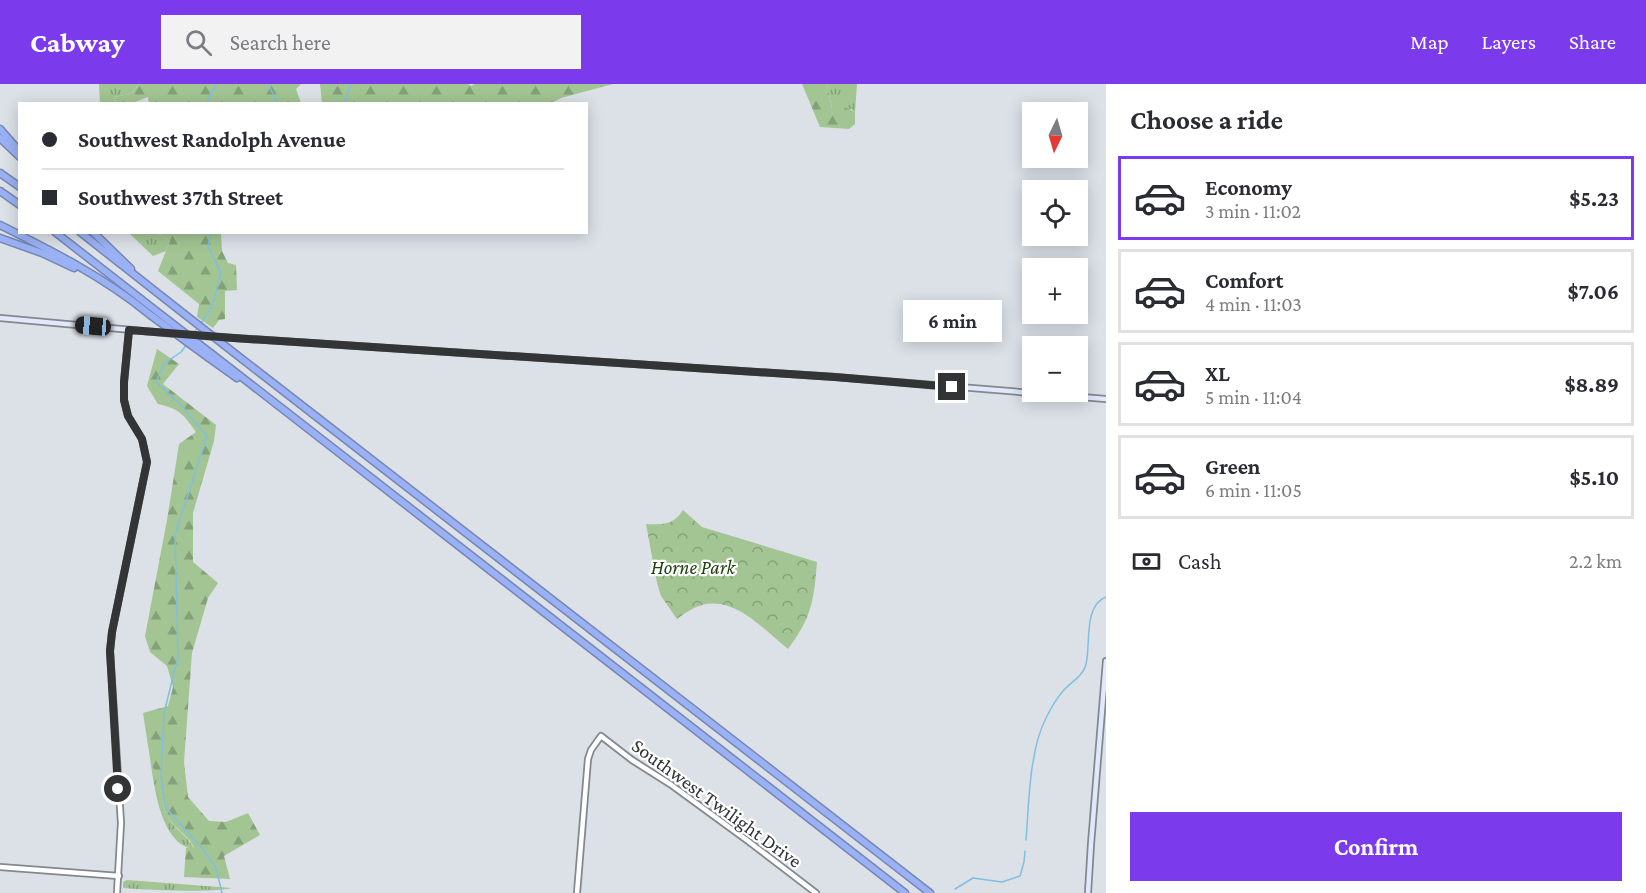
<!DOCTYPE html>
<html lang="en">
<head>
<meta charset="utf-8">
<style>
  body { margin:0; font-family:"Crimson Pro",serif; background:#f2f2f3; color:#2b2b33; height:100vh; display:flex; flex-direction:column; font-size:22px; white-space:nowrap }
  * { box-sizing:border-box; margin:0 }
  p { font-size:20px; color:#7c7c81 }
  .icon { flex:none; width:33px; height:33px; fill:none; stroke:currentColor; stroke-width:2; stroke-linecap:round; stroke-linejoin:round }
  .map { position:relative; flex:1; overflow:hidden }
  .drawer { display:flex; flex-direction:column; background:#fff; width:540px }
  .drawer>* { flex:none }
  .guide { position:absolute; left:18px; top:18px; width:570px; height:132px; border-radius:0px; box-shadow:0 3px 15px #0003; display:grid; align-content:center; height:132px; padding:0 24px; background:#fff }
  .needle { width:39px; rotate:185deg }
  .buttons { position:absolute; left:1022px; top:18px; display:grid; gap:12px }
  .buttons a { display:grid; place-items:center; width:66px; height:66px; border-radius:0px; background:#fff; box-shadow:0 3px 15px #0003; font-size:30px }
  .end { position:absolute; width:27px; height:27px; margin:-14px; border:8px solid #323436; background:#fff; box-shadow:0 0 0 3px #fff }
  .from { border-radius:50% }
  .bubble { position:absolute; height:42px; border-radius:0px; background:#fff; box-shadow:0 3px 15px #0003; font-size:20px; font-weight:700; line-height:42px; text-align:center }
  .car { position:absolute; width:18px; height:36px; margin:-18px -9px; border-radius:8px; box-shadow:0 0 4px 2px #0007; background:linear-gradient(#222 24%,#8ab4d8 0 40%,#222 0 76%,#8ab4d8 0 86%,#222 0) }
  .guide b { display:flex; align-items:center; gap:21px; height:57px; font-size:22px }
  .guide b+b { border-top:2px solid #e1e1e2 }
  .guide i { width:15px; height:15px; background:#2b2b33 }
  ul { padding:0; list-style:none }
  li { display:flex; align-items:center; gap:18px; height:84px; margin:0 12px 9px; padding:0 12px; border:3px solid #e1e1e2; border-radius:0px }
  li div { flex:1 }
  li b { display:block; font-size:22px }
  li em { font-style:normal; font-weight:700 }
  li.on { border-color:#7c3aed }
  li>.icon { width:54px; height:54px; stroke-width:1.5 }
  h2 { padding:0 24px; font-size:27px; line-height:72px }
  .pay { display:flex; align-items:center; gap:15px; height:66px; padding:0 24px; font-size:22px }
  .pay p { margin-inline-start:auto }
  .action { display:flex; gap:12px; margin-top:auto; padding:12px 24px }
  .action a { flex:1; height:69px; border-radius:0px; background:#7c3aed; color:#fff; font-size:24px; font-weight:700; line-height:69px; text-align:center }
  header { display:flex; align-items:center; gap:36px; box-sizing:border-box; height:84px; padding:0 30px; background:#7c3aed; color:#fff }
  header strong { font-size:28px }
  nav { display:flex; gap:33px; margin-inline-start:auto; font-size:21px }
  .search { width:420px; height:54px; background:#f2f2f3; display:flex; align-items:center; gap:15px; box-sizing:border-box; padding:0 21px; border-radius:0px; color:#7c7c81; font-size:22px }
  main { display:flex; flex:1; min-height:0 }
  .map>svg:first-child { display:block }
</style>
</head>
<body>
<header>
<strong>Cabway</strong>
<div class="search"><svg class="icon" aria-label="search" viewBox="0 0 24 24"><circle cx="10" cy="10" r="6"/><path d="M15 15l6 6"/></svg>Search here</div>
<nav><a>Map</a><a>Layers</a><a>Share</a></nav>
</header>
<main>
<div class="map">
<svg width="1106" height="809" viewBox="0 0 1106 809">
  <defs>
    <pattern id="grass-tufts" width="24" height="20" patternUnits="userSpaceOnUse" patternTransform="scale(1.5)"><rect width="24" height="20" fill="#a2c593"/><path d="M3 7l-1-3M5 7V3M7 7l1-3M15 17l-1-3M17 17v-4M19 17l1-3" fill="none" stroke="#85a179"/></pattern>
    <pattern id="forest-firs" width="22" height="20" patternUnits="userSpaceOnUse" patternTransform="scale(1.5)"><rect width="22" height="20" fill="#a2c593"/><path d="M5 1l3.5 6h-7zM16 11l3.5 6h-7z" fill="#85a179"/></pattern>
    <pattern id="park-crowns" width="20" height="18" patternUnits="userSpaceOnUse" patternTransform="scale(1.5)"><rect width="20" height="18" fill="#a2c593"/><path d="M2 6a3 3 0 1 1 6 0M12 15a3 3 0 1 1 6 0" fill="none" stroke="#85a179"/></pattern>
  </defs>
  <rect width="100%" height="100%" fill="#dbe1e7"/>
  <g fill="url(#grass-tufts)">
    <path d="M99,0H140L130,10L114,13L116,20L100,19Z"/>
    <path d="M827,0H857L855,29L851,25H832Z"/>
    <path d="M129,149H157L170,157L166,167L153,172Z"/>
    <path d="M151,681C163,694 159,716 167,731C173,745 189,752 194,765C162,761 155,707 151,681Z"/>
    <path d="M127,796L232,804C212,809 148,806 123,804V798Z"/>
  </g>
  <g fill="url(#forest-firs)">
    <path d="M140,0H301L296,5L301,19L149,20L148,13L135,18L116,19L114,13L130,10Z"/>
    <path d="M320,0H468L471,2L475,0H613L561,14L552,19L322,20Z"/>
    <path d="M802,0H827L832,25C841,23 847,22 855,29V40L849,45L820,43Z"/>
    <path d="M157,149H221L222,167L228,179L236,181L237,206L225,207V235L219,236L213,244L197,233L199,220L158,187L170,157Z"/>
    <path d="M157,265L179,280L163,300L216,341L214,357L193,429V478L218,499L208,514L192,569L184,678L188,713L209,737L226,738L248,729L260,751L224,772L230,795L184,793L186,764H194C190,752 173,744 167,731C159,715 162,694 151,681L143,629L168,622L173,603L167,582L150,568L145,552L167,436L179,360L196,348C183,330 180,325 158,320L147,302Z"/>
  </g>
  <path fill="url(#park-crowns)" d="M683,426L702,443L817,478C814,516 812,533 788,565C764,546 735,512 702,521C692,524 685,529 677,535L661,512L657,499L646,440C662,441 674,441 683,426Z"/>
  <g fill="none" stroke-linecap="round" stroke-linejoin="round">
    <g stroke="#81bfe1" stroke-width="1.5">
      <path d="M268,0L278,20"/>
      <path d="M207,20L209,13L217,0"/>
      <path d="M344,20L351,0"/>
      <path d="M201,239L212,223L221,189L208,162L211,148"/>
      <path d="M193,251L198,242"/>
      <path d="M187,260L181,268L165,279L156,298L179,319L207,352L175,451L178,573L164,629L161,691L165,723L202,764L216,784L222,809"/>
      <path d="M1026,756C1029,720 1029,667 1046,634C1050,626 1056,615 1063,607C1070,599 1084,591 1086,580C1091,560 1083,522 1106,513"/>
      <path d="M955,805L973,794L1002,798L1020,792L1024,778L1025,767"/>
    </g>
    <g stroke="#83888d" stroke-width="8">
      <g id="tertiary">
        <path d="M0,783L119,792"/>
        <path d="M117,809L121,739L110,567L112,548L147,378L142,355L128,332L124,316V298L129,246"/>
        <path d="M577,809L588,675L591,666L601,652L632,676L670,700L748,757L816,809"/>
      </g>
    </g>
    <g stroke="#83888d" stroke-width="8">
      <g id="secondary">
        <path d="M0,234L176,250"/>
        <path d="M187,251L835,293L1106,315"/>
        <path d="M1088,809L1091,760L1106,577"/>
      </g>
    </g>
    <g stroke="#7686b2" stroke-width="9">
      <g id="motorway">
        <path d="M0,45L20,68"/>
        <path d="M0,54L20,73"/>
        <path d="M0,89L20,103"/>
        <path d="M0,107L20,121"/>
        <path d="M0,141C52,167 104,193 149,230"/>
        <path d="M55,148L155,226"/>
        <path d="M80,148L183,229"/>
        <path d="M93,148L131,185"/>
        <path d="M0,154L42,169L74,184"/>
        <path d="M212,270L905,809"/>
        <path d="M209,274L237,294"/>
        <path d="M242,275L930,809"/>
      </g>
    </g>
    <use href="#tertiary" stroke="#fff" stroke-width="4.5"/>
    <use href="#secondary" stroke="#e1e8fc" stroke-width="4.5"/>
    <use href="#motorway" stroke="#9ab2f5" stroke-width="6"/>
    <g stroke="#7686b2" stroke-width="9" stroke-linecap="butt">
      <g id="motorway-bridge">
        <path d="M155,226L212,270"/>
        <path d="M183,229L242,275"/>
        <path d="M149,230L209,274"/>
      </g>
    </g>
    <use href="#motorway-bridge" stroke="#9ab2f5" stroke-width="6"/>
  </g>
  <g fill="none" stroke-linecap="round" stroke-linejoin="round">
    <path stroke="#323436" stroke-width="8" d="M118,705L110,567L112,548L147,378L142,355L128,332L124,316V298L129,246L234,254L835,293L952,303"/>
  </g>
  <g text-anchor="middle" dominant-baseline="central" stroke-width="4.5" stroke-linejoin="round" paint-order="stroke">
    <g font-size="20" font-style="italic" fill="#20420e" stroke="#fff">
      <text x="693" y="483">Horne Park</text>
    </g>
    <g font-size="20" fill="#323436" stroke="#fff">
      <text transform="translate(717 719) rotate(36)">Southwest Twilight Drive</text>
    </g>
  </g>
</svg>
<div class="buttons">
<a><svg class="needle" viewBox="-14 -14 28 28"><path d="M0-13l5 13h-10z" fill="#e53935"/><path d="M0 13l5-13h-10z" fill="#7c7c81"/></svg></a>
<a><svg class="icon" aria-label="locate" viewBox="0 0 24 24"><circle cx="12" cy="12" r="6"/><path d="M12 2v4M12 18v4M2 12h4M18 12h4"/></svg></a>
<a>+</a>
<a>−</a>
</div>
<i class="end from" style="left:118px;top:705px"></i>
<i class="end" style="left:952px;top:303px"></i>
<div class="bubble" style="left:903px;top:216px;width:99px">6 min</div>
<i class="car" style="left:93px;top:242px;rotate:275deg"></i>
<div class="guide">
<b><i class="from"></i>Southwest Randolph Avenue</b>
<b><i></i>Southwest 37th Street</b>
</div>
</div>
<section class="drawer">
<h2>Choose a ride</h2>
<ul>
<li class="on"><svg class="icon" aria-label="car" viewBox="0 0 24 24"><path d="M5 17H2v-5l4-1 3-4h7l3 4 3 1v5h-3M9 17h6M6 11h13"/><circle cx="7" cy="17" r="2"/><circle cx="17" cy="17" r="2"/></svg><div><b>Economy</b><p>3 min · 11:02</p></div><em>$5.23</em></li>
<li><svg class="icon" aria-label="car" viewBox="0 0 24 24"><path d="M5 17H2v-5l4-1 3-4h7l3 4 3 1v5h-3M9 17h6M6 11h13"/><circle cx="7" cy="17" r="2"/><circle cx="17" cy="17" r="2"/></svg><div><b>Comfort</b><p>4 min · 11:03</p></div><em>$7.06</em></li>
<li><svg class="icon" aria-label="car" viewBox="0 0 24 24"><path d="M5 17H2v-5l4-1 3-4h7l3 4 3 1v5h-3M9 17h6M6 11h13"/><circle cx="7" cy="17" r="2"/><circle cx="17" cy="17" r="2"/></svg><div><b>XL</b><p>5 min · 11:04</p></div><em>$8.89</em></li>
<li><svg class="icon" aria-label="car" viewBox="0 0 24 24"><path d="M5 17H2v-5l4-1 3-4h7l3 4 3 1v5h-3M9 17h6M6 11h13"/><circle cx="7" cy="17" r="2"/><circle cx="17" cy="17" r="2"/></svg><div><b>Green</b><p>6 min · 11:05</p></div><em>$5.10</em></li>
</ul>
<div class="pay"><svg class="icon" aria-label="cash" viewBox="0 0 24 24"><path d="M3 7h18v10H3z"/><circle cx="12" cy="12" r="2"/></svg>Cash<p>2.2 km</p></div>
<div class="action"><a>Confirm</a></div>
</section>
</main>
</body>
</html>
